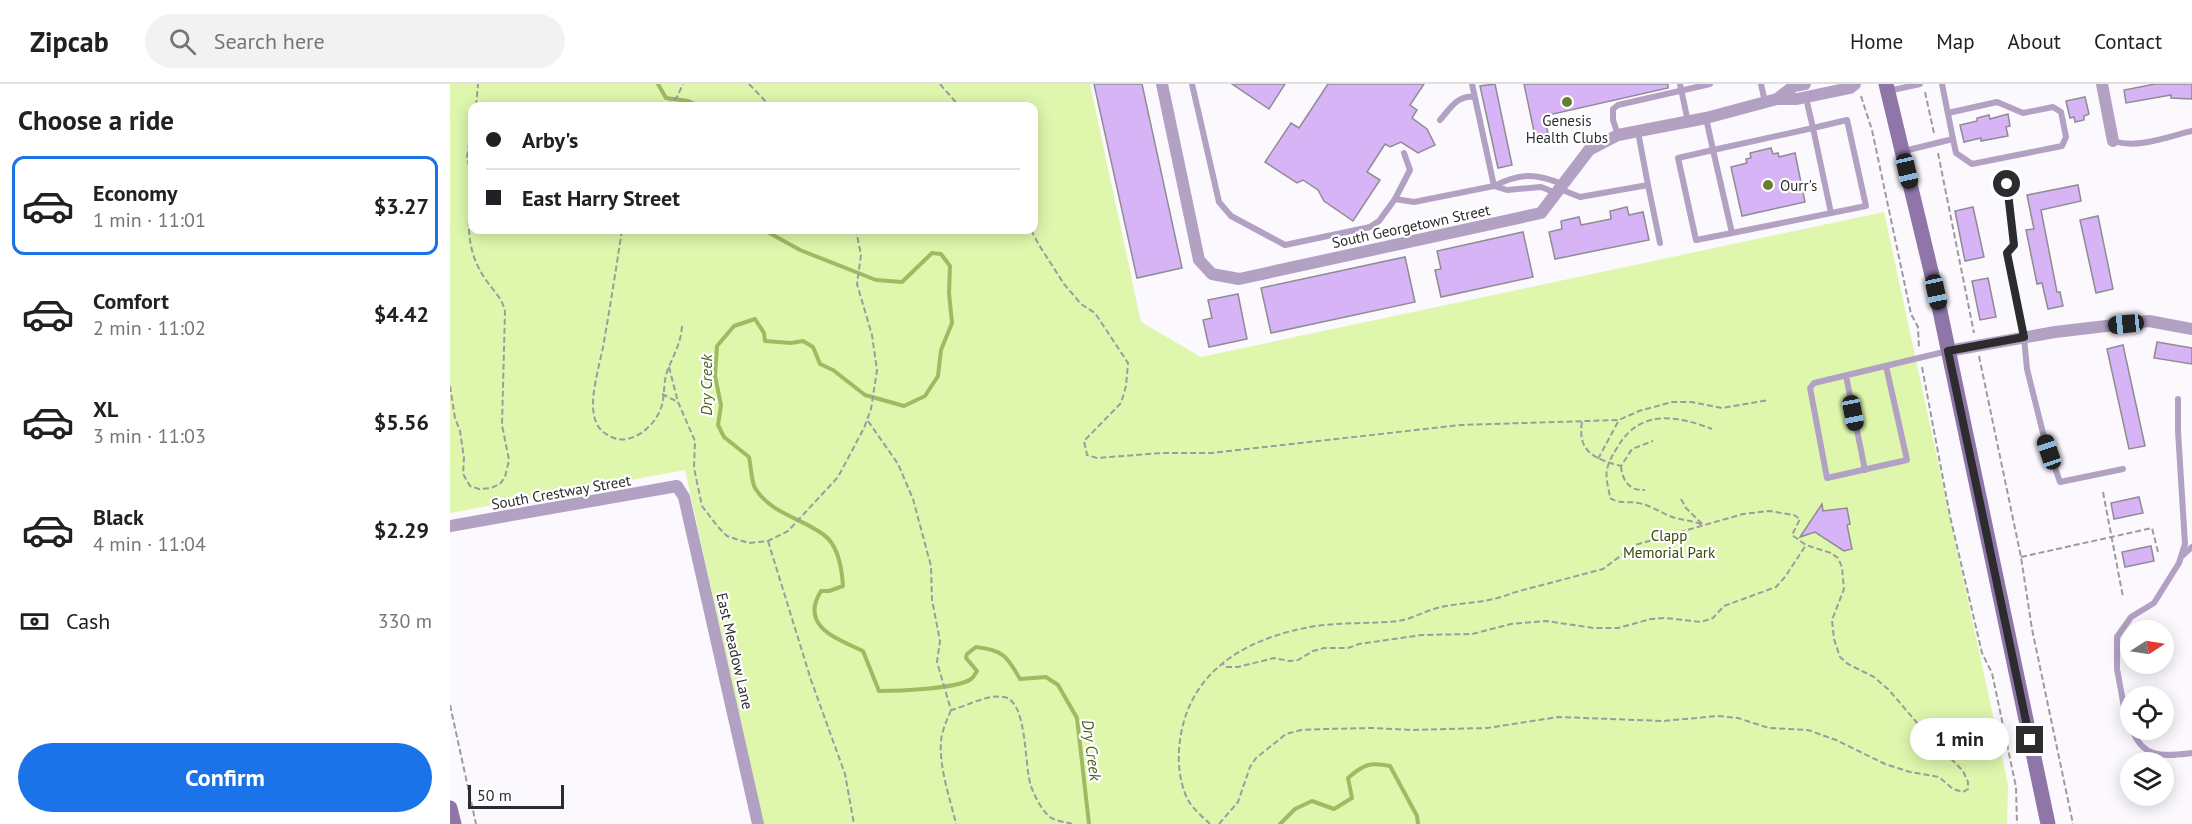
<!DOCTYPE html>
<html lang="en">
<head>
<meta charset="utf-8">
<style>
  body { margin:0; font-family:"PT Sans",sans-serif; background:#f2f2f2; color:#202124; height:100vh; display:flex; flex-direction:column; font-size:22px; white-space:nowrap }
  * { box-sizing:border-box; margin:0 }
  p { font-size:20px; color:#757577 }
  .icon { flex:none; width:33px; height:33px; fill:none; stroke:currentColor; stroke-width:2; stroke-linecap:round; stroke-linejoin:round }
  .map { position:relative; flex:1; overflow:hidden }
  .details { display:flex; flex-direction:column; background:#fff; width:450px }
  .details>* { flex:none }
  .guide { position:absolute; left:18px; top:18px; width:570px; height:132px; border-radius:12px; box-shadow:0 3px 15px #0003; display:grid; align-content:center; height:132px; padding:0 18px; background:#fff }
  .needle { width:39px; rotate:78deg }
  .fabs { position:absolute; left:1670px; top:536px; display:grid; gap:12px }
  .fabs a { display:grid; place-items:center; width:54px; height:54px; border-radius:50%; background:#fff; box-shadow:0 3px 15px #0003; font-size:30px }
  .scale { position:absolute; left:18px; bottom:15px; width:96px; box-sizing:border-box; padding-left:6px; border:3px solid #2c2b2d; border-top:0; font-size:16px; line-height:21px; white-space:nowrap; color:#2c2b2d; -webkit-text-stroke:4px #fff; paint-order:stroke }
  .end { position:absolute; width:27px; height:27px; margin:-14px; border:8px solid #2c2b2d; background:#fff; box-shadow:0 0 0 3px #fff }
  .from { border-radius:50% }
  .bubble { position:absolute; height:42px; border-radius:21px; background:#fff; box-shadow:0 3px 15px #0003; font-size:20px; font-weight:700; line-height:42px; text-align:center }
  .car { position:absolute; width:18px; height:36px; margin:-18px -9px; border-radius:8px; box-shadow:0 0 4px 2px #0007; background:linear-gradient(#222 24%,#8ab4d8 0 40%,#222 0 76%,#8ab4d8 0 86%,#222 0) }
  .guide b { display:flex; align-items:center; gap:21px; height:57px; font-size:22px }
  .guide b+b { border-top:2px solid #e0e0e0 }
  .guide i { width:15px; height:15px; background:#202124 }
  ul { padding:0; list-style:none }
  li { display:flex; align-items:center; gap:18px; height:99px; margin:0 12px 9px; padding:0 6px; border:3px solid transparent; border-radius:12px }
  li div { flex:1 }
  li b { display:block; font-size:22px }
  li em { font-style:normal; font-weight:700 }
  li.on { border-color:#1a73e8 }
  li>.icon { width:54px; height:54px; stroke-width:1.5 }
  h2 { padding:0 18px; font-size:27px; line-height:72px }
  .pay { display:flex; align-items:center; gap:15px; height:66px; padding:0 18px; font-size:22px }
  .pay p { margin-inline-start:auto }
  .cta { display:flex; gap:12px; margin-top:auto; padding:12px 18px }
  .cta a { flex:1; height:69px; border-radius:36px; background:#1a73e8; color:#fff; font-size:24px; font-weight:700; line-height:69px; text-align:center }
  header { display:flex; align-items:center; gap:36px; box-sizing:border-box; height:84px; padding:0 30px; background:#fff; border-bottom:2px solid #e0e0e0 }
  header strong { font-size:28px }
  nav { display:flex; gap:33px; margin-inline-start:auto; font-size:21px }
  .search { width:420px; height:54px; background:#f2f2f2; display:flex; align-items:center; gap:15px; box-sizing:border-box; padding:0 21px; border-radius:33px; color:#757577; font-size:22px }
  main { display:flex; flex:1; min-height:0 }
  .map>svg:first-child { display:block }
</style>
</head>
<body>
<header>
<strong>Zipcab</strong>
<div class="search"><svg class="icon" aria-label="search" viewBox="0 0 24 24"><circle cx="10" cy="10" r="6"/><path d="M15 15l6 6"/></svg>Search here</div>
<nav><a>Home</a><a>Map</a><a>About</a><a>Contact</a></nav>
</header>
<main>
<section class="details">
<h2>Choose a ride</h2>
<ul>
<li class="on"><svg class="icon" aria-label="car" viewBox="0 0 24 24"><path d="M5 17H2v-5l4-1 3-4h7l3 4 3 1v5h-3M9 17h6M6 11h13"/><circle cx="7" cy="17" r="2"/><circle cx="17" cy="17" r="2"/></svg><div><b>Economy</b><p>1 min · 11:01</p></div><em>$3.27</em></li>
<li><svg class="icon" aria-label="car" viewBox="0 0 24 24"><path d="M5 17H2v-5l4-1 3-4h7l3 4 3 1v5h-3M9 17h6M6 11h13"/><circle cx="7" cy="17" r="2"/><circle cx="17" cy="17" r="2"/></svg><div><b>Comfort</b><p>2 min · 11:02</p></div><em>$4.42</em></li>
<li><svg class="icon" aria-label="car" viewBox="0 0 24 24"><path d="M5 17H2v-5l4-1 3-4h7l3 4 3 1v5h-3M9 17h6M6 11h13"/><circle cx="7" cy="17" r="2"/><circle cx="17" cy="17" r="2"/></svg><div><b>XL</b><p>3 min · 11:03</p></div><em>$5.56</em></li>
<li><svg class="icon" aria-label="car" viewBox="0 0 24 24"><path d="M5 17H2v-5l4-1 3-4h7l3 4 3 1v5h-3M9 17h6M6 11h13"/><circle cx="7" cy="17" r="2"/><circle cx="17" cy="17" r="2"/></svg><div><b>Black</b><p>4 min · 11:04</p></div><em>$2.29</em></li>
</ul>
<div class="pay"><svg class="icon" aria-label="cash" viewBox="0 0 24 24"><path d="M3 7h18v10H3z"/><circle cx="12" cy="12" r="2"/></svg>Cash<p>330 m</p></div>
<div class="cta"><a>Confirm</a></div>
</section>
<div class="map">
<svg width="1742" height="740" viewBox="0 0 1742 740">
  <rect width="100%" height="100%" fill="#fbf8fe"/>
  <path fill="#def7ad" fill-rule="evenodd" d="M0,0H640L691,238L751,273L1434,128L1558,701L1557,740H313L235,386L0,429ZM22,22H584V146H22Z"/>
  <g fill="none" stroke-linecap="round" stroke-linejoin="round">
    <g stroke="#9fbb61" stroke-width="4">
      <path d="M208,0L216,14L238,17L250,22"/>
      <path d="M314,146L350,166L426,196L452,198L482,169L491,170L500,182L499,209L502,239L491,266L488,292L475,312L454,322L415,311L383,286L370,280L363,263L353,257L341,259L315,257L314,249L305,235L284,242L267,262L265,292L271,321L268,341L274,353L299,373C301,382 301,396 305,404C321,430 352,434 374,451C388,461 392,486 393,502L379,507H371C349,542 387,555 413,567L429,607C447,607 507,605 521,595C524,593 525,590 527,587L516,574L517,570L526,563C553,566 557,572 570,595L596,593L608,601L627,634L639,740"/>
      <path d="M830,740L845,725L862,717L884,725L902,714L898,694C914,680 920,678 940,682L967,732L968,740"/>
    </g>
  </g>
  <g fill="#d6b4f6" stroke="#8f8c92" stroke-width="1.5">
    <path d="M644,0H692L732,184L687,194Z"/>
    <path d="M782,0H835L819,25Z"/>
    <path d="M878,0H974L960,21L967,26L962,34L977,45L985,61L968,69L951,58L940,63L935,60L917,88L930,96L903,137L874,117L868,106L853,96L847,99L815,78L841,39L849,44Z"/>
    <path d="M1045,0L1062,81L1048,84L1030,2Z"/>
    <path d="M1074,0H1218V4L1094,32L1098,49L1085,52Z"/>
    <path d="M1705,0H1742V15L1721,14V11L1676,19L1674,6Z"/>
    <path d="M1635,13L1639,30L1634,32V36L1625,38L1624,33L1620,34L1616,17Z"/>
    <path d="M1558,30L1560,42L1556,43L1558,52L1531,57V54L1514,58L1510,41L1527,37V34L1539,31L1540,35Z"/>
    <path d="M1321,64L1323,70L1328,69L1329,73L1345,69L1355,118L1292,132L1281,83L1297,79L1296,75L1301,74L1300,69Z"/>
    <path d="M1628,101L1631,117L1591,126L1607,208H1610L1613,222L1598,225L1592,199L1587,200L1576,146L1584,145L1577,111Z"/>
    <path d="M1177,123L1179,131L1193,128L1199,156L1105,175L1099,148L1112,145L1111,137L1129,133L1131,141L1161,135L1160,127Z"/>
    <path d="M1523,123L1534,173L1515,177L1505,127Z"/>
    <path d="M1648,132L1663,205L1646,209L1630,136Z"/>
    <path d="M1073,148L1083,193L991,213L985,186L991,185L987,167Z"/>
    <path d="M955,173L965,218L821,249L811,204Z"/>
    <path d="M1538,194L1546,233L1530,236L1522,197Z"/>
    <path d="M788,210L797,255L759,263L753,236L762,234L758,216Z"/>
    <path d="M1707,258L1742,264V280L1704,274Z"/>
    <path d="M1673,261L1695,362L1679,365L1657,265Z"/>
    <path d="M1689,413L1693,429L1664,435L1661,419Z"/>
    <path d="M1372,420L1373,427L1397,424L1400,440L1397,441L1402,465L1394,467L1365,448L1350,453Z"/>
    <path d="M1701,462L1704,477L1675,483L1672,468Z"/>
  </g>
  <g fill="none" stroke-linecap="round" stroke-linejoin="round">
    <g stroke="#9e9ba0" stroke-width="2" stroke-dasharray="6 3" stroke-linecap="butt">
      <path d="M299,0L320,22"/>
      <path d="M490,0L509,22"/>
      <path d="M1475,8L1484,49"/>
      <path d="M1411,12L1422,46L1461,230L1468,243L1469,265"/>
      <path d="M26,22L28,0"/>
      <path d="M217,22L227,13L233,0"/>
      <path d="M22,41L17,73L22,96"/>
      <path d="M1488,69L1524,249"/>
      <path d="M172,146C166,185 160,224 153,263C149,283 140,313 144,331C146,343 153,350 164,354C184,361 207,340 212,321C215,310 213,297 218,285C224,270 231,259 232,242"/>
      <path d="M581,146L589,161L614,200L631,220L645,229L678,279L676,302L671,319L634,357L637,371L647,374L712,369H761L1011,341L1169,336L1189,327L1222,318H1242L1272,324L1319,316"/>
      <path d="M1529,272L1571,473L1582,545L1623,740"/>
      <path d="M219,283L228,318L245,357L244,384L252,422L268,443L277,452L286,455L299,459L318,457L338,447L388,393L414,344L421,325L427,286L422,251L407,200L411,171L406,146"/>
      <path d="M1472,283L1500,432L1532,569L1542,589L1566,703L1567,740"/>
      <path d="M0,302L5,334L10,347L14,374L13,390L20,402L29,405L41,404L50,400L55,393L59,376L52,341L55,227C52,212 38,202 31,188C15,161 18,131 22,101"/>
      <path d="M212,310L228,318"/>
      <path d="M418,337L448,380L463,415L481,482L482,516L490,557L487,578L501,626C518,622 536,610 554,613C578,617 574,683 581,702C584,711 592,727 600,733C605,737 616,738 622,740"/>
      <path d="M1132,338C1127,368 1145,375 1171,382L1182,365L1203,357"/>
      <path d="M1148,375L1169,336"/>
      <path d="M1171,382C1172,396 1179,407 1195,406"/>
      <path d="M1653,408L1673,513"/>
      <path d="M1231,415L1236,424L1253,441C1241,436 1236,437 1225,434C1212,430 1202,421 1188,419C1178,417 1169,420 1160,414C1159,405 1155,394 1157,386C1158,379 1163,370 1167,364C1189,325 1226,331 1262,345"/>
      <path d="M318,457L361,596L395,690L404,740"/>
      <path d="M1571,473L1702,444L1708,468"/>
      <path d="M0,621L26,740"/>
      <path d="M501,626C497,636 492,646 491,657C489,684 500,714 506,740"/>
      <path d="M760,740C753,733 743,725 738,716C728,696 727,672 731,650C743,582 803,552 866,542C893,538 921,540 948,537C963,535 976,526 991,523C1014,518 1040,519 1062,509L1153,485L1185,461L1293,430L1319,427L1344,431L1350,435L1342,451L1356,461L1335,493L1326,503L1274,522L1263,534L1251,538L1216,534L1201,535L1168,544H1144L1096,537L1061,540L1022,550L972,551L909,560L898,564H874L863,567L848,576L839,577L824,574L788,583H776L773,580"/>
      <path d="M769,740L788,718L800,683L806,674L836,650L851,646L875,645L924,644L962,646L1037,644L1108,633L1213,637L1268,632L1288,634L1319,644L1358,646L1386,656L1435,680L1460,688L1489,693L1503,705L1513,708L1518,705V698L1513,687L1474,647L1439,606L1424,593L1398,580L1390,573L1384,555L1382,536L1394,505L1392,483L1388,474L1381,469L1356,461"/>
    </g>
    <g stroke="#b3a1c4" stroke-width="6">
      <path d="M742,0L769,118L781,132L835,161L920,143L929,137L945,115L964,118L1044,102L1022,0"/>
      <path d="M1230,0L1238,38"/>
      <path d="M1311,0L1315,18"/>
      <path d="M1438,7L1470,0"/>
      <path d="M1498,29L1547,18L1573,29L1603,23L1611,28L1616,53L1612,62L1522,80L1506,69L1503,55"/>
      <path d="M1256,34L1263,66L1363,44L1356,14"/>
      <path d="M990,36C1000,25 1007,11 1024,13"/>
      <path d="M1168,51L1163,36V25L1168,21L1260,0"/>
      <path d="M1663,57C1689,65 1716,53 1742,47"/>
      <path d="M1454,67L1503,55L1492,0"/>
      <path d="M1557,100L1564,161L1557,169L1574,253L1577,285L1594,353L1610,398L1673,385"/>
      <path d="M1198,101L1210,159"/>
      <path d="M1110,105L1130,113L1198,101L1188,48"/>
      <path d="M1106,109L1091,103L1057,106L1044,102C1071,89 1085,89 1112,100"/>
      <path d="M945,115L960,86L954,69"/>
      <path d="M1282,149L1246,156L1228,74L1263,66L1282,149L1416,122L1397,36L1363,44L1381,129"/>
      <path d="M1436,282L1457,376L1377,394L1360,304L1364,299L1498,267"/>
      <path d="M1396,292L1415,386"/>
      <path d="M1732,472L1742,463"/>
      <path d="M1680,639L1674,623L1667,585V553L1681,533L1704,519L1729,479L1735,460L1728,347V315"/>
      <path d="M1682,645C1693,676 1715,672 1742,669"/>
    </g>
    <g stroke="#b3a1c4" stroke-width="12">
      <path d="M712,0L749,176L762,190L789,195L1091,129L1139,66L1168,51L1256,34L1327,15H1347L1400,4L1405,0"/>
      <path d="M1652,0L1663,57"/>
      <path d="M1327,15L1344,2L1355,0"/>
      <path d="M1498,267L1605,248L1699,237L1742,245"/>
      <path d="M0,442L227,402L234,413L308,740"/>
    </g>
    <g stroke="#9075a9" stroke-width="15">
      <path d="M1436,0L1486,208L1598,740"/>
      <path d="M0,724L4,740"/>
    </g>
  </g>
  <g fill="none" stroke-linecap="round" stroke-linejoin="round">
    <path stroke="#2c2b2d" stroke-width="8" d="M1557,100L1564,161L1557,169L1574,253L1498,267L1580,656"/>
  </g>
  <g fill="#687e30" stroke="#fff" stroke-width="2">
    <circle cx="1117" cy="18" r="6"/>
    <circle cx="1318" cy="101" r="6"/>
  </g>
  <g text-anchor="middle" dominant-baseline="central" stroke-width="4.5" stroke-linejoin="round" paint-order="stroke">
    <g font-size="15" fill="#2c2b2d" stroke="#fff">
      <text x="1117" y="36">Genesis<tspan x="1117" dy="17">Health Clubs</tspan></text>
      <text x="1330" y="101" text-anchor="start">Ourr's</text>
    </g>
    <g font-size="15" fill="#2c2b2d" stroke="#fff">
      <text transform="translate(961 142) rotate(-12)">South Georgetown Street</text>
      <text transform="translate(111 408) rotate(-10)">South Crestway Street</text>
      <text transform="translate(285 567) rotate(77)">East Meadow Lane</text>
    </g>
    <g font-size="15" fill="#374801" stroke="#fff">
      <text x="1219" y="451">Clapp<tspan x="1219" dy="17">Memorial Park</tspan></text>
    </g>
    <g font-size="16" font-style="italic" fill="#4d5f20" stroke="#fff">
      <text transform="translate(256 301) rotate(-90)">Dry Creek</text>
      <text transform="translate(642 666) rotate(82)">Dry Creek</text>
    </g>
  </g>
</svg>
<div class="fabs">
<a><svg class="needle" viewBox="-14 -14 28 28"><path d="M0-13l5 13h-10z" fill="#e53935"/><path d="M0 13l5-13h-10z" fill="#757577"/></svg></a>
<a><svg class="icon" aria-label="locate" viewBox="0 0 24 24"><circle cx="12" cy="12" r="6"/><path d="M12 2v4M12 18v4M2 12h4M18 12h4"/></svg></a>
<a><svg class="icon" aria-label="layers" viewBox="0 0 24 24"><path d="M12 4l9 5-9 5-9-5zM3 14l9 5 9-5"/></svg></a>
</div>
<div class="scale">50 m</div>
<i class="end from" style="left:1557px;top:100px"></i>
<i class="end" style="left:1580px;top:656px"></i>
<div class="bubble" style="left:1460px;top:634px;width:99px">1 min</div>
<i class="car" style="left:1457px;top:87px;rotate:167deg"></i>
<i class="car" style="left:1486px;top:208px;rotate:168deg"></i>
<i class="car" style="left:1676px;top:240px;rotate:264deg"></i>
<i class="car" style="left:1403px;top:329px;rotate:169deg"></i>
<i class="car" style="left:1599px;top:368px;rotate:341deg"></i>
<div class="guide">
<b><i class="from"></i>Arby's</b>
<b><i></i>East Harry Street</b>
</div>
</div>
</main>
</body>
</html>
